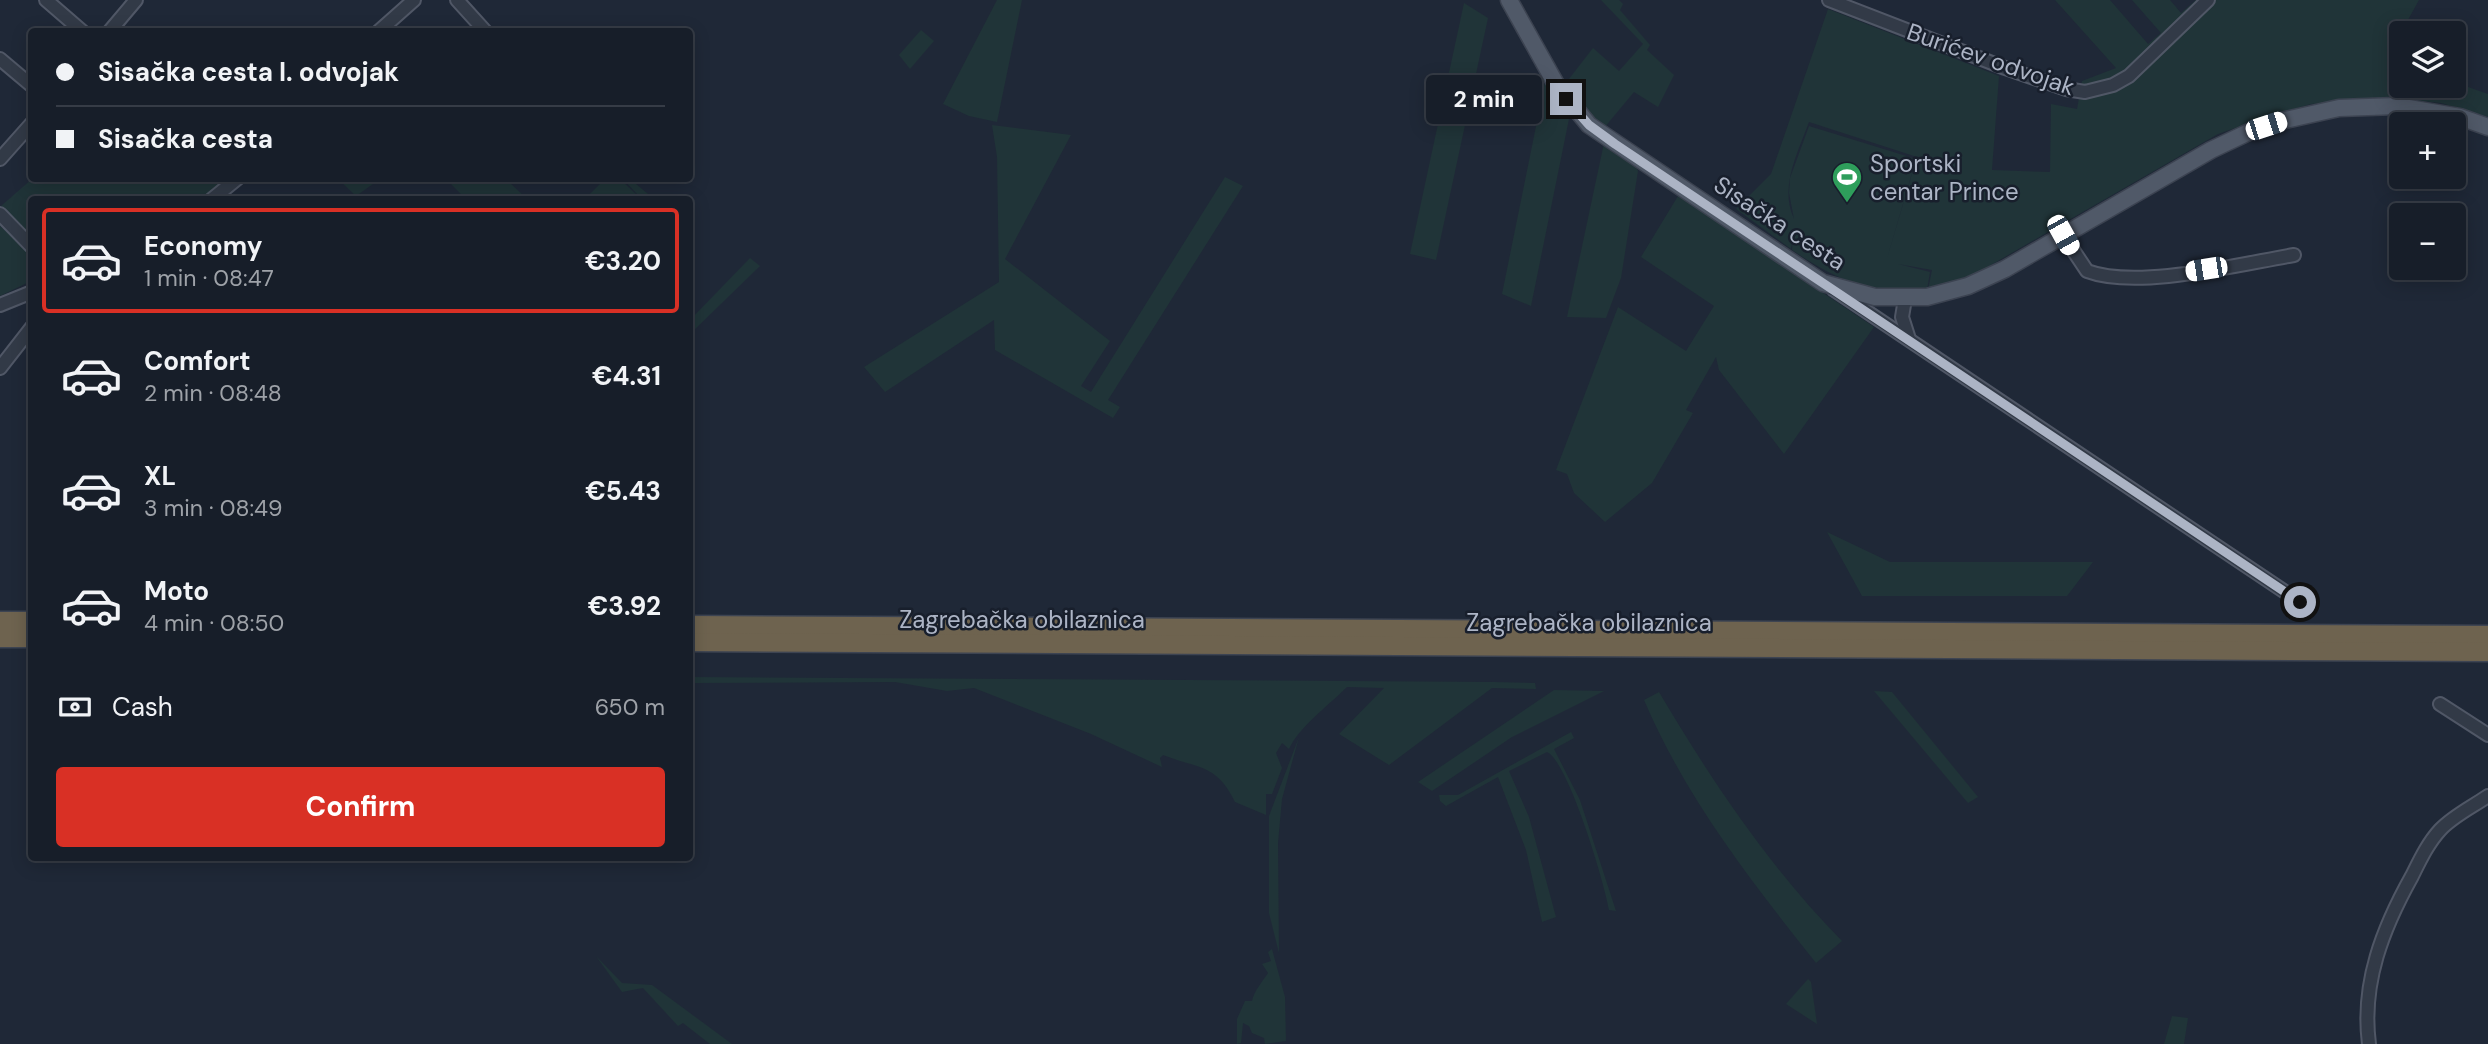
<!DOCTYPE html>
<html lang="en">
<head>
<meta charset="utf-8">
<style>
  body { margin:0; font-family:"DM Sans",sans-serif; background:#242b35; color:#f1f3f6; height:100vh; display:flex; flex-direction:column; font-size:26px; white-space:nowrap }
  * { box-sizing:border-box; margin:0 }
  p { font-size:23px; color:#9ea2a8 }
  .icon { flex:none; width:38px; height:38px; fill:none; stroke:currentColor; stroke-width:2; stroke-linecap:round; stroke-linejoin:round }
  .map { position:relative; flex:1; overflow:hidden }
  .sheet { position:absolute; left:28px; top:196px; width:665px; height:665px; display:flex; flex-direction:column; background:#171e29; border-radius:7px; box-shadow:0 4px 18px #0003,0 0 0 2px #363c46 }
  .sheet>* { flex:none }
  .guide { position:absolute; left:28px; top:28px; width:665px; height:154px; border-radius:7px; box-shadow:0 4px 18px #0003,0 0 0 2px #363c46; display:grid; align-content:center; height:154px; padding:0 28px; background:#171e29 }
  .fabs { position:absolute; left:2389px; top:21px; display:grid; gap:14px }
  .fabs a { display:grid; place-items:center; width:77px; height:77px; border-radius:7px; background:#171e29; box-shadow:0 4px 18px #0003,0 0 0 2px #363c46; font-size:35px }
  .end { position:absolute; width:32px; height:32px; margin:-16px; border:9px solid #acb4c5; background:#111; box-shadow:0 0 0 4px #111 }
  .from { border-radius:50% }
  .bubble { position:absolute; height:49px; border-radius:7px; background:#171e29; box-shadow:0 4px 18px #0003,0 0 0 2px #363c46; font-size:23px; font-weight:700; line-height:49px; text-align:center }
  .car { position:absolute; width:21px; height:42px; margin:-21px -10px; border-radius:9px; box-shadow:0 0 5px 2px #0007; background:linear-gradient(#fff 24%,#345 0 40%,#fff 0 76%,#345 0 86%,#fff 0) }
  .guide b { display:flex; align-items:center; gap:24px; height:66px; font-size:26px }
  .guide b+b { border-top:2px solid #363c46 }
  .guide i { width:18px; height:18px; background:#f1f3f6 }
  ul { padding:12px 0 0; list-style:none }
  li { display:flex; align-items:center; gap:21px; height:105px; margin:0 14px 10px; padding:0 14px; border:4px solid transparent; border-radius:7px }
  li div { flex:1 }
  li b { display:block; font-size:26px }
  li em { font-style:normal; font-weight:700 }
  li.on { border-color:#d93025 }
  li>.icon { width:63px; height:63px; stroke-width:1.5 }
  .pay { display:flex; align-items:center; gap:18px; height:77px; padding:0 28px; font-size:26px }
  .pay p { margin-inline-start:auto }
  .cta { display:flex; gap:14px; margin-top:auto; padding:14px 28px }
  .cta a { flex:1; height:80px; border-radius:7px; background:#d93025; color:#fff; font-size:28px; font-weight:700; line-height:80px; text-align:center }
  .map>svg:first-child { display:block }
</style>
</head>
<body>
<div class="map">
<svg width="2488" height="1044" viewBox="0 0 2488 1044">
  <rect width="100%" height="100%" fill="#1f2837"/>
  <g fill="#203438" fill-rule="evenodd">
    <path d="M997,0H1022L997,122L969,116L943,104Z"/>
    <path d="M1601,0H1619L1623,4L1620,10L1650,45L1647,50L1674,75L1658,107L1634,92L1604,128L1588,115L1565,84L1593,48L1619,71L1643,44Z"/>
    <path d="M2055,0H2110L2148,44L2161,33L2132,0H2170L2181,13L2196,0H2419L2399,36L2401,86H2454V82L2488,94V117L2441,103L2391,98L2311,104L2276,114L2218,134L1977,273L1928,290L1932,270L1898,264L1930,272L1927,290C1865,291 1843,284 1792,250L1793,235L1791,249L1736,209L1771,174L1828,9L1999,76L1992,170L2050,172L2051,104L2077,109L2082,81L2116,68ZM1809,122L1917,157L1886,262L1916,159L1809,126L1790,178L1789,193L1794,219C1779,186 1798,153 1809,122Z"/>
    <path d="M1464,3L1488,18L1436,260L1410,254Z"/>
    <path d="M921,30L934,41L910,69L899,55Z"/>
    <path d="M1545,82L1570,114L1531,306L1502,294Z"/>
    <path d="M992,125L1071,135L1005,259L1110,341L1081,386L1091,392L1225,177L1243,186L1108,400L1120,407L1113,418L995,350L994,320L885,392L864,367L999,282L997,157Z"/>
    <path d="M1604,143L1634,163L1638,171L1621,278L1606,318L1567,317Z"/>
    <path d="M32,179H230L203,199L195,197L191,200H32L31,236L1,206Z"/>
    <path d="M338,179H380L356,196Z"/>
    <path d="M452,179H506L527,199H466L449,182Z"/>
    <path d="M605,179H620L641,199H585Z"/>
    <path d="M623,179H630L654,199L638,195Z"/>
    <path d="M1678,196L1874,327L1784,454L1719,370L1716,357L1686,410L1693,413L1652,483L1605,522L1574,493L1567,474L1556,470L1618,307L1686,351L1714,306L1641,257Z"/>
    <path d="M0,226L32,255L31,281L0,296Z"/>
    <path d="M750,258L760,266L690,334V320Z"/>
    <path d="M1827,532L1890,562H2093L2067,596H1862Z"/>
    <path d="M690,677L1493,682L1535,683L1536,689L1492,688L1389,765L1339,734L1384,688L1347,687C1328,706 1299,727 1289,749L1282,743L1276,753L1282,768L1272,794H1266V815L1235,802C1216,763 1198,769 1163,755L1160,758L1162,767L1091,734L974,688L947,691L895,682L690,683Z"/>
    <path d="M1554,690L1604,691L1512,737L1432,791L1418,782Z"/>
    <path d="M1874,691L1892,692L1978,797L1968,803Z"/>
    <path d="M1659,692C1711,780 1770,868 1842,941L1816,963C1750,880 1686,798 1644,700Z"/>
    <path d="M1571,732L1574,738L1554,749L1580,800L1616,911L1609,910C1605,884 1568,761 1547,752L1509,771L1529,817L1556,917L1542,922L1526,850L1498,777L1446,806L1440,801L1439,795H1458Z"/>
    <path d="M1299,737L1282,799L1278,843L1279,953L1269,913V816Z"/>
    <path d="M1272,949L1285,997L1286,1041L1265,1044L1264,1038L1252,1033L1249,1026L1243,1023L1241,1043L1237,1044V1019L1245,1001H1252C1254,991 1262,982 1268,973L1262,964L1271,961L1268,952Z"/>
    <path d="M596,956L622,983L652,985L732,1044H710L683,1023L678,1026L643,988L622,992Z"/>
    <path d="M1808,979L1811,982L1817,1024L1786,1004Z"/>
    <path d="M2172,1016L2188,1018L2184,1044H2164Z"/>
  </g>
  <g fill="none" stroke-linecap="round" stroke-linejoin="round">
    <g stroke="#505766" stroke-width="16">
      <g id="minor">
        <path d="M46,0L83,32"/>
        <path d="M457,0L486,32"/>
        <path d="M1829,0L2005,68L2066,89L2085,92L2113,85L2129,76L2208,0"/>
        <path d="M109,32L136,0"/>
        <path d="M378,32L414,0"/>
        <path d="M0,59L32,86"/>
        <path d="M0,159L32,123"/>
        <path d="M211,200L238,178"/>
        <path d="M0,214L32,247"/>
        <path d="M2063,235L2087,271C2137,290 2240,264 2294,255"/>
        <path d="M1833,289L2300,602"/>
        <path d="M1905,299L1902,317L1909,339"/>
        <path d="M0,305L32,292"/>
        <path d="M0,368L32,327"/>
        <path d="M2440,704L2488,735"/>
        <path d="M2369,1044C2361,983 2383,928 2412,876C2420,860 2428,843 2440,830C2453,816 2472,807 2488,796"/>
      </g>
    </g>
    <g stroke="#3c4351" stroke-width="19">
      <path id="major" d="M1509,0L1557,86L1589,125L1823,283L1875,297H1927L1968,286L2005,269L2211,150L2251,131L2281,121L2339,108L2397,106L2460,117L2488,127"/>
    </g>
    <g stroke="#3d4452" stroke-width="21">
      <g id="highway">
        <path d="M0,621H32"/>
        <path d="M690,625L2488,635"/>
        <path d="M0,638H32"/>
        <path d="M690,642L2488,652"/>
      </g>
    </g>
    <use href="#minor" stroke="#323a47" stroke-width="12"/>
    <use href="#major" stroke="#505968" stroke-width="16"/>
    <use href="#highway" stroke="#6e634f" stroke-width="18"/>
  </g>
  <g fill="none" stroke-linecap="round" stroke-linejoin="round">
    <path stroke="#acb4c5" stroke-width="9" d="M1566,99L1589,125L1615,144L2300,602"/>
  </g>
  <defs>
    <g id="stadium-pin" transform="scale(1.575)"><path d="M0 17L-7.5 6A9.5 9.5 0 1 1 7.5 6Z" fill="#2e9e5b" stroke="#181f2c"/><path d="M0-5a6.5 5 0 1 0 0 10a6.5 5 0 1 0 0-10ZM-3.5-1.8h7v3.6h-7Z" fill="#fff"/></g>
  </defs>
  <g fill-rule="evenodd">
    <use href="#stadium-pin" x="1847" y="177"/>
  </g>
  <g text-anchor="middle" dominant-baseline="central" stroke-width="5" stroke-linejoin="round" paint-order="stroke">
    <g font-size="24" fill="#acb4c5" stroke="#181f2c">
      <text transform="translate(1991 59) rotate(19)">Burićev odvojak</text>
      <text transform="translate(1780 223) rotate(33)">Sisačka cesta</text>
      <text x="1022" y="619">Zagrebačka obilaznica</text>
      <text x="1589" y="622">Zagrebačka obilaznica</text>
    </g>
    <g font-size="24" fill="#acb4c5" stroke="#181f2c" text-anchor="start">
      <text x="1870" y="163">Sportski<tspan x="1870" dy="28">centar Prince</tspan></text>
    </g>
  </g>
</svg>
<div class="fabs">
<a><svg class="icon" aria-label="layers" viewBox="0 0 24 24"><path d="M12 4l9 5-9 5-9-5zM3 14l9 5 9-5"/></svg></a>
<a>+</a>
<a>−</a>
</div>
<i class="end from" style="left:2300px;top:602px"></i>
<i class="end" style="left:1566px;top:99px"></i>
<div class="bubble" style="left:1426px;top:75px;width:116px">2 min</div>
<i class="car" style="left:2266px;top:126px;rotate:72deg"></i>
<i class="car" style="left:2063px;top:235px;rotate:151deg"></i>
<i class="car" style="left:2206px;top:269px;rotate:261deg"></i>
<div class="guide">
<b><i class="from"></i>Sisačka cesta I. odvojak</b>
<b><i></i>Sisačka cesta</b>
</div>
<section class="sheet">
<ul>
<li class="on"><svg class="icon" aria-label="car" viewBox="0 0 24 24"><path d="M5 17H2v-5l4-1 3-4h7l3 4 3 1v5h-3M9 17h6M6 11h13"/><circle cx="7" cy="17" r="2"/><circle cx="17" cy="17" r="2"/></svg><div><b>Economy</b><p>1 min · 08:47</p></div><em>€3.20</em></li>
<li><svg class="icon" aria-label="car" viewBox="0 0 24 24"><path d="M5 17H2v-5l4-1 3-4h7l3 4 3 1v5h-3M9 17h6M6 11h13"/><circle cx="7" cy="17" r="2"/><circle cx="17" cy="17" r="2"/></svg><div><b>Comfort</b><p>2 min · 08:48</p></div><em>€4.31</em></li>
<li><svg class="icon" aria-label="car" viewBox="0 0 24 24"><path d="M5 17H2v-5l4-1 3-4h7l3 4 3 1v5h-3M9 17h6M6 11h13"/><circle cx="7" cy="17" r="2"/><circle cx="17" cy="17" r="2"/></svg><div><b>XL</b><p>3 min · 08:49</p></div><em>€5.43</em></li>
<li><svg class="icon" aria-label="car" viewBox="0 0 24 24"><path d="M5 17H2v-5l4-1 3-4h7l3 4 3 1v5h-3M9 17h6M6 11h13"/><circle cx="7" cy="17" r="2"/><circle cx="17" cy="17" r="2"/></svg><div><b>Moto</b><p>4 min · 08:50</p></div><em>€3.92</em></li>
</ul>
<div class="pay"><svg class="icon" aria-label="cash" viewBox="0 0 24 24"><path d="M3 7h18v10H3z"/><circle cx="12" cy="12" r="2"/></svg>Cash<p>650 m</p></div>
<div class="cta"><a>Confirm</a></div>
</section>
</div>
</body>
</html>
